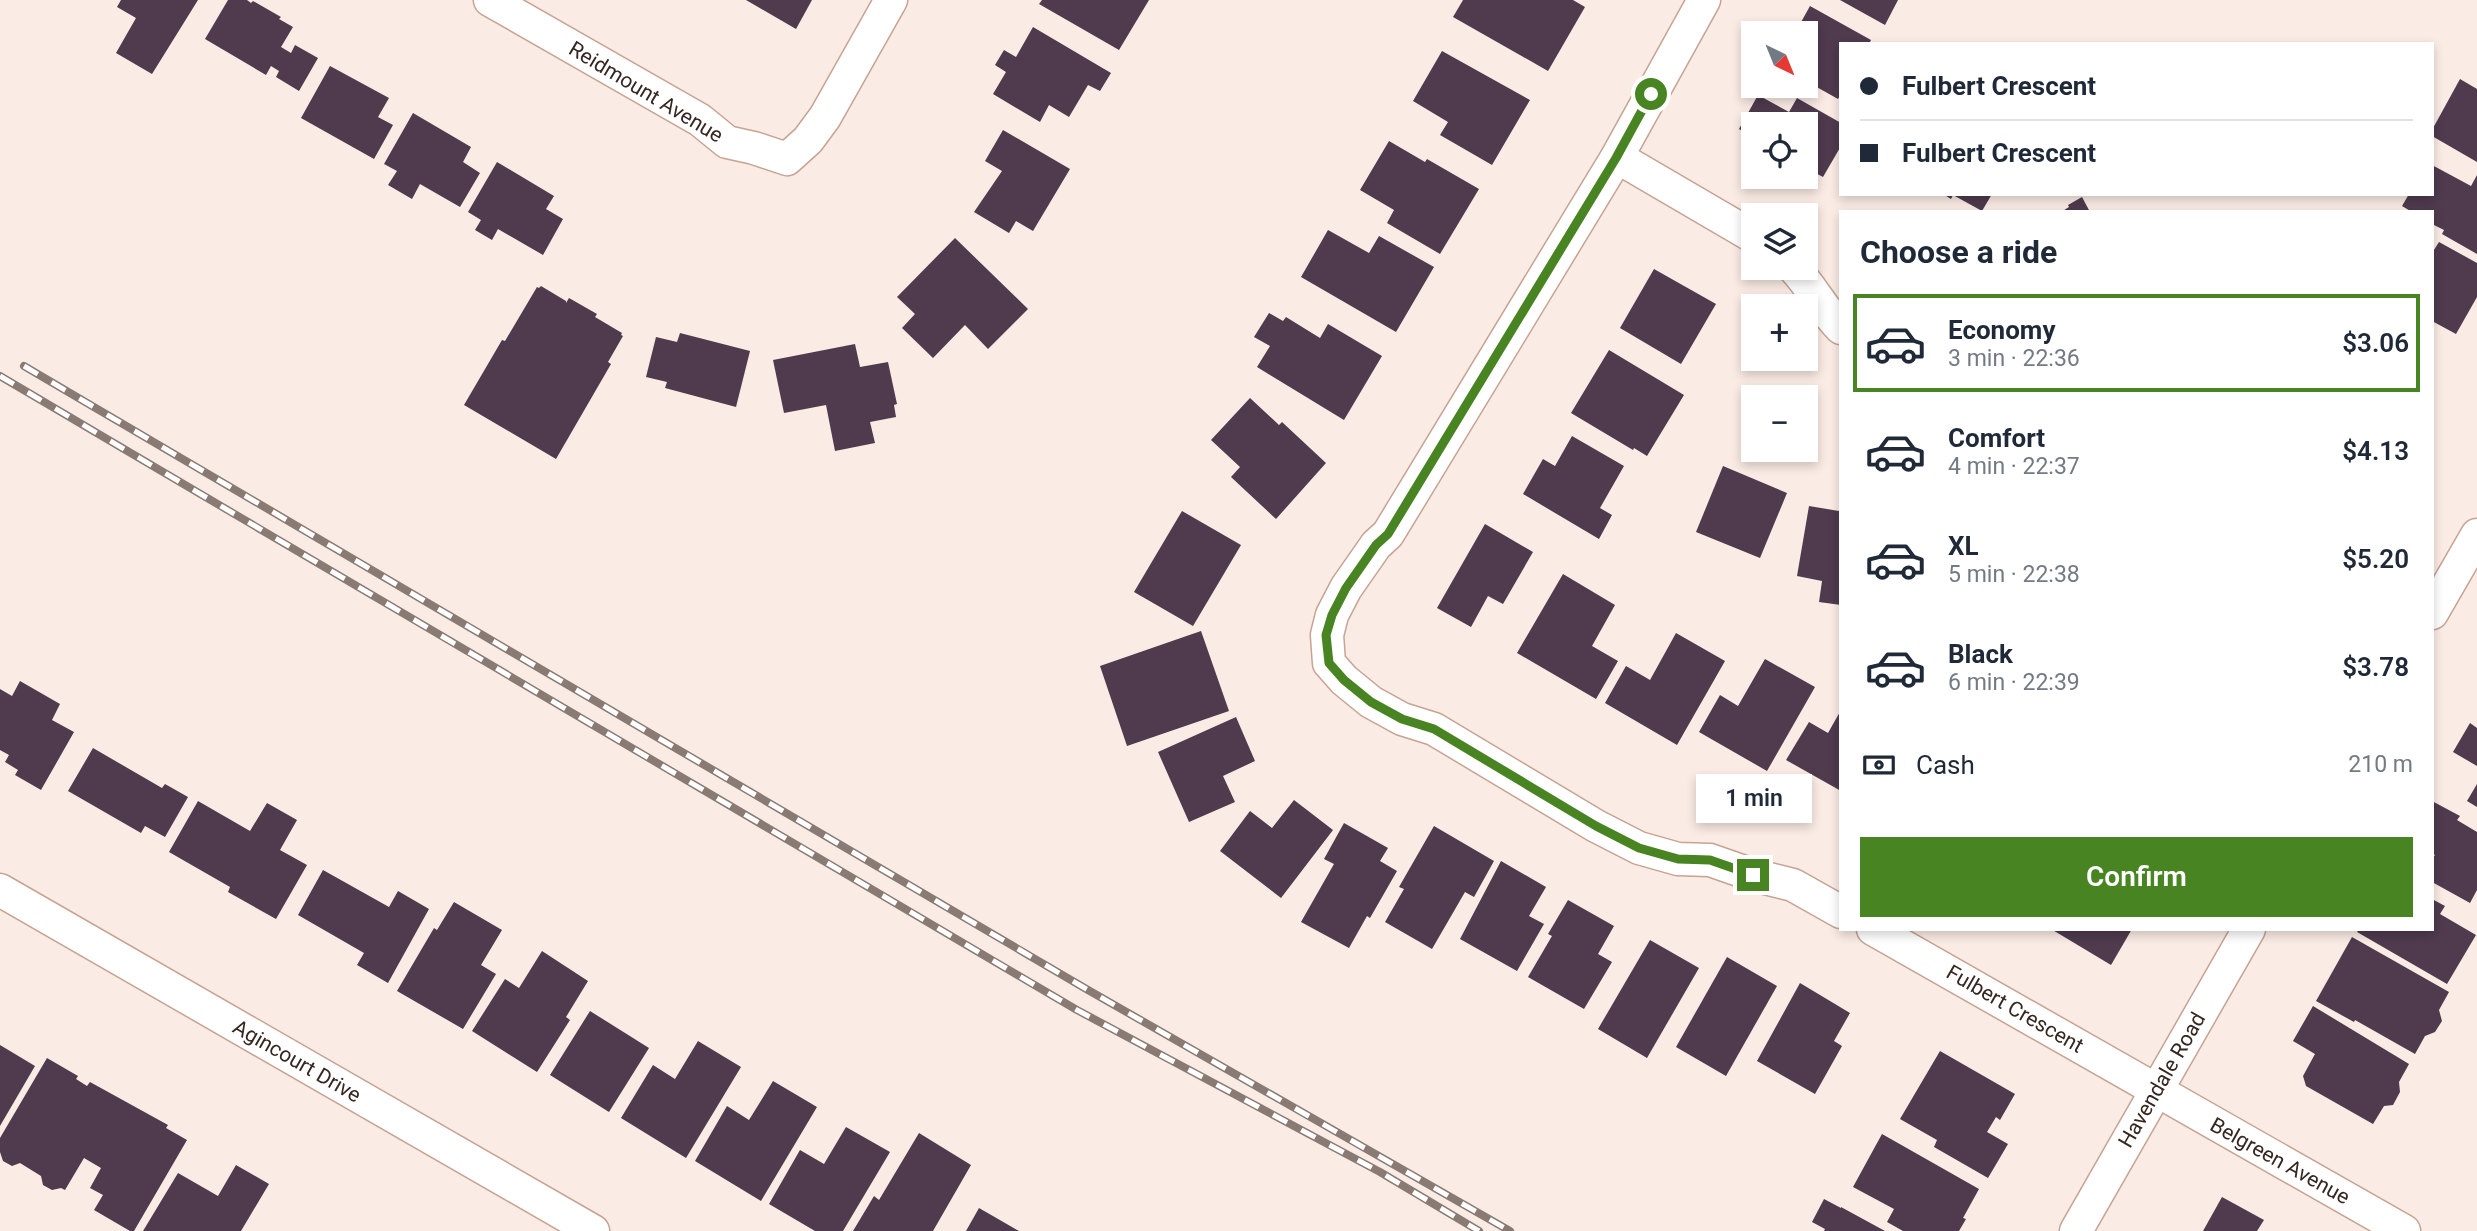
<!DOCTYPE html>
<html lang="en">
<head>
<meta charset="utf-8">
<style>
  body { margin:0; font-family:Roboto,sans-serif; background:#f6f6f7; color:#1f2937; height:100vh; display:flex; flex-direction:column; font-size:26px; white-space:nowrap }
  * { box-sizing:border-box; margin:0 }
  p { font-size:23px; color:#747a83 }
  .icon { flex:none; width:38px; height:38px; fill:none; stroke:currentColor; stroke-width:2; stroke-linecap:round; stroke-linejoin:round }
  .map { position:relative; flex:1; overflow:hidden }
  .panel { position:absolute; left:1839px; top:210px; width:595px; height:721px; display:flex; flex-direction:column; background:#fff; border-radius:0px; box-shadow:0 4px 10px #0003 }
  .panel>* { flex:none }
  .hud { position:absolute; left:1839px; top:42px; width:595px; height:154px; border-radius:0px; box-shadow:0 4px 10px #0003; display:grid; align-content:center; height:154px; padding:0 21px; background:#fff }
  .needle { width:46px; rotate:137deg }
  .tools { position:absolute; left:1741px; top:21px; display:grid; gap:14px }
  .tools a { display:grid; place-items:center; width:77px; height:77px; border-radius:0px; background:#fff; box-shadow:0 4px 10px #0003; font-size:35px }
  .end { position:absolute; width:32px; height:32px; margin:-16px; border:9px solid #488422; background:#fff; box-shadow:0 0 0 4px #fff }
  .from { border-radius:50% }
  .bubble { position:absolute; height:49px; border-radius:0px; background:#fff; box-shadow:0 4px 10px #0003; font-size:23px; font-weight:600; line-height:49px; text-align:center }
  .hud b { display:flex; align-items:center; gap:24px; height:66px; font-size:26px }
  .hud b+b { border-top:2px solid #e0e1e3 }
  .hud i { width:18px; height:18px; background:#1f2937 }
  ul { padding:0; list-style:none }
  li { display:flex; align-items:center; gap:21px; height:98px; margin:0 14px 10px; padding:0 7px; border:4px solid transparent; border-radius:0px }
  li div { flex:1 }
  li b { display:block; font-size:26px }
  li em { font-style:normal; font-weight:600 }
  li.selected { border-color:#488422 }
  li>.icon { width:63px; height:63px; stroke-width:1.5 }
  h2 { padding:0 21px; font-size:32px; line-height:84px }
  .pay { display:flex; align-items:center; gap:18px; height:77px; padding:0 21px; font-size:26px }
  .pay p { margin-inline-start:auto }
  .button { display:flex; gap:14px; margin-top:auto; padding:14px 21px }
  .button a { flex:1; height:80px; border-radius:0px; background:#488422; color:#fff; font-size:28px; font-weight:600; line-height:80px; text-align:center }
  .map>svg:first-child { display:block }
</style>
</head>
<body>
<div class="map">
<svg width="2477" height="1231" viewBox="0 0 2477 1231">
  <rect width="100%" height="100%" fill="#faebe4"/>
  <g fill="#4f3a4e">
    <path d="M121,0H198L152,74L116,53L136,18L117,7Z"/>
    <path d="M228,0H247L251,3L253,1L281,17L279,19L293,27L281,47L291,53L295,45L318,58L299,91L276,77L279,71L271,66L266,75L205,39Z"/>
    <path d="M746,0H812L796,29Z"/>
    <path d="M1042,0H1149L1119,50L1039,4Z"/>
    <path d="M1463,0H1573L1585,7L1548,71L1453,17Z"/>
    <path d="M1840,0H1898L1885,25Z"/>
    <path d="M1810,6L1871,40L1869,44H1841V94L1838,99L1806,81V33H1795Z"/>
    <path d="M1033,27L1111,73L1100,91L1088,85L1069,117L1049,105L1040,122L993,94L1006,72L995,65L1004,50L1016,57Z"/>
    <path d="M1442,51L1530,100L1492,165L1440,135L1448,122L1413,101Z"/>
    <path d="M330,66L389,98L378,117L393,125L374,159L301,118Z"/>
    <path d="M2460,79L2477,89V162L2432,136V130Z"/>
    <path d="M1758,95L1789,112L1797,98L1841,123V146L1823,177L1806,168V124H1754V138L1739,129Z"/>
    <path d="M413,113L471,147L463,162L480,173L460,207L420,184L412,199L388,185L397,171L384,164Z"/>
    <path d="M1003,130L1070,169L1033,231L1016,221L1009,233L974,212L1002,171L985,161Z"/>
    <path d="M1389,141L1425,162L1427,159L1479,189L1440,254L1387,223L1394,210L1360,190Z"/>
    <path d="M497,162L554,196L546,209L563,219L543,255L498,229L492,240L475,230L481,220L468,212Z"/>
    <path d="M2432,165L2471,186L2477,175V254L2442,234L2444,230L2432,224V212H2412L2402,206L2409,194H2432Z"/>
    <path d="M1943,194H1992L1982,211L1953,195L1951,199Z"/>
    <path d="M2082,197L2090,212H2061L2069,207L2068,205Z"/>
    <path d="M1328,230L1369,253L1379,236L1434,267L1396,332L1301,277Z"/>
    <path d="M955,238L1028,309L988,349L965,325L933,358L902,328L915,314L897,297Z"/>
    <path d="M2439,242L2477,263V297L2456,334L2432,321V253Z"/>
    <path d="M1654,269L1716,304L1681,364L1620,328Z"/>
    <path d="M541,286L566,301V303L569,298L597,314L595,317L622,333L621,335L623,336L608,362L611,364L556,459L464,405L502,340L505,341L537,287L539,288Z"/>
    <path d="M1269,313L1283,321L1286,317L1320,338L1328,324L1382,356L1344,420L1257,367L1270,346L1254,337Z"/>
    <path d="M680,333L750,351L736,407L665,388L667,382L646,377L656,337L677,342Z"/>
    <path d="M855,344L860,367L888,362L897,404L894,405L896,417L870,422L875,443L835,451L826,405L784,413L773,360Z"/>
    <path d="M1609,350L1684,395L1647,456L1634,448L1633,450L1571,413Z"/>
    <path d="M1250,398L1279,425L1282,422L1326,463L1276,519L1231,477L1240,467L1211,440Z"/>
    <path d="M1572,436L1624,466L1600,508L1612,515L1599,539L1523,494L1543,459L1555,466Z"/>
    <path d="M1723,466L1787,493L1760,558L1696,532Z"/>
    <path d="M1809,506L1839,511V514H1841V605L1819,602L1822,581L1797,576Z"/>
    <path d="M1182,511L1241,545L1193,626L1134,592Z"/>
    <path d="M1485,524L1533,552L1503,604L1488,596L1471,627L1437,608Z"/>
    <path d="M1563,574L1615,605L1592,646L1618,661L1596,699L1517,653Z"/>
    <path d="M1201,631L1229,711L1127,746L1100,666Z"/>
    <path d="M1676,633L1725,661L1677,745L1605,703L1626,666L1650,680Z"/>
    <path d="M1765,659L1815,687L1767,771L1699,732L1720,695L1738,706Z"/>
    <path d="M20,681L60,704L52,720L74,732L41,790L15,775L18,770L5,762L9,755L0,750V689L12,696Z"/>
    <path d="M1841,710V791L1786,760L1809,722L1828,733Z"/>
    <path d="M1236,717L1255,761L1223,776L1235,802L1189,822L1158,752Z"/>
    <path d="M2470,723L2477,728V766L2453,752Z"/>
    <path d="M93,748L162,788L165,784L188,797L165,837L145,826L141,833L68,791Z"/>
    <path d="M2477,784V807L2467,801Z"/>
    <path d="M1294,800L1333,830L1281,898L1220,851L1250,811L1272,828Z"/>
    <path d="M198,801L250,831L267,803L297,820L280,850L307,865L276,919L228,892L230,887L169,852Z"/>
    <path d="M2432,801L2460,816L2457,820L2477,832V890L2470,903L2432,882V859L2435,855L2432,853Z"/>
    <path d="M1344,823L1388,848L1380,861L1397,871L1370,918L1367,916L1349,948L1301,922L1334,864L1324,859Z"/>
    <path d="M1434,826L1494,861L1474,897L1465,892L1432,949L1385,922L1404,889L1399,887Z"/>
    <path d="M1501,861L1546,887L1529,916L1544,924L1517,971L1460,939Z"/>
    <path d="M323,870L389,907L398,891L429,909L388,983L357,965L364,953L298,915Z"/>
    <path d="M2432,899L2445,906L2440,914L2476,935L2447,984L2357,932L2359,929H2432Z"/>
    <path d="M1568,900L1614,926L1598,954L1612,962L1584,1009L1528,977L1552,936L1548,934Z"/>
    <path d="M454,902L502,930L481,965L496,974L463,1029L397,991L434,928L437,930Z"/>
    <path d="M2051,929H2132L2111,965Z"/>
    <path d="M2352,937L2449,992L2439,1010L2442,1021L2435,1032L2425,1036L2415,1054L2355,1020L2354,1022L2316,1001Z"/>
    <path d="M1650,940L1699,968L1647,1058L1598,1029Z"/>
    <path d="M542,951L588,981L566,1017L570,1020L537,1072L472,1031L505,979L519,988Z"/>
    <path d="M1727,957L1777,986L1726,1076L1676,1047Z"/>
    <path d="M1800,983L1850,1013L1834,1041L1842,1046L1815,1094L1757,1061Z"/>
    <path d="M2313,1006L2409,1064L2399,1082L2400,1092L2393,1105L2384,1106L2373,1124L2306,1086L2303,1076L2315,1054L2293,1041Z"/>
    <path d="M590,1011L649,1048L609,1112L550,1075Z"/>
    <path d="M698,1041L741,1067L686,1158L621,1118L653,1065L675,1079Z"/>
    <path d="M0,1045L35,1066L0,1126Z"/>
    <path d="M1940,1051L2015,1094L2000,1120L1996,1117L1987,1132L2008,1144L1988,1178L1934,1147L1937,1140L1900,1119Z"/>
    <path d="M47,1058L78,1076L76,1079L87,1086L90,1082L168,1125L166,1128L187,1140L134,1231H130L94,1210L103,1195L90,1188L101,1168L84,1158L65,1190L61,1188L52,1190L43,1185L41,1176L20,1163L12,1166L3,1161L0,1152V1138Z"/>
    <path d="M773,1081L817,1107L761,1201L695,1161L727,1106L749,1120Z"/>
    <path d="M846,1127L890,1152L843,1231H815L769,1204L800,1150L824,1164Z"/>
    <path d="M919,1133L971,1165L933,1231H853L874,1196L879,1200Z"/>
    <path d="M1882,1134L1979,1189L1963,1218L1966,1219L1959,1231H1903L1887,1222L1894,1209L1853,1187Z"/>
    <path d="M236,1165L269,1184L241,1231H143L178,1173L218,1196Z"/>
    <path d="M2222,1197L2264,1220L2257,1231H2203Z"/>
    <path d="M1824,1199L1841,1208V1207L1885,1231H1824L1825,1229L1812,1222Z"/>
    <path d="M979,1208L1019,1231H966Z"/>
  </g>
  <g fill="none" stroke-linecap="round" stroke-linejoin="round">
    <g stroke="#c6a393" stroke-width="35">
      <g id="street">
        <path d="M490,0L700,120L727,142L754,148L787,159L808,140L825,117L891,0"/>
        <path d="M1704,0L1617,157L1388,534L1376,545L1346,588L1332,615L1327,635L1329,663L1344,680L1371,702L1402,719L1434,729L1596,826L1639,848L1678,859L1710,860L1753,875L1793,885L1841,912"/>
        <path d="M1617,157L1754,237"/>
        <path d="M1794,268C1812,287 1823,310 1841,328"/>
        <path d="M2432,613L2477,535"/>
        <path d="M0,890L593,1231"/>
        <path d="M1873,929L2404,1231"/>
        <path d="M2076,1231L2249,929"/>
      </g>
    </g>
    <use href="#street" stroke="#fff" stroke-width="32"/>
    <g stroke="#897b74" stroke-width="8">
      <g id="rail">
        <path d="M24,366L1088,990L1510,1231"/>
        <path d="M0,376L1077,1010L1380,1172L1479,1231"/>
      </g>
    </g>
    <use href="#rail" stroke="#fff" stroke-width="5" stroke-dasharray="16" stroke-linecap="butt"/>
  </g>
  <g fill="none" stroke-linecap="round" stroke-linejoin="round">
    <path stroke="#488422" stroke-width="9" d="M1651,94L1616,158L1388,534L1376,545L1346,588L1332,615L1326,635L1329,663L1344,680L1371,702L1402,719L1434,729L1596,826L1639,848L1678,859L1710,860L1753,875"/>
  </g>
  <g text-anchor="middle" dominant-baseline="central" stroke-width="7" stroke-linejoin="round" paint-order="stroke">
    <g font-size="21" fill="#352721" stroke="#fff">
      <text transform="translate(646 92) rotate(31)">Reidmount Avenue</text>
      <text transform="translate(2015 1009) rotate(30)">Fulbert Crescent</text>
      <text transform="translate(297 1061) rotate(30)">Agincourt Drive</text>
      <text transform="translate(2162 1080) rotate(-60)">Havendale Road</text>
      <text transform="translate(2280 1161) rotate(29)">Belgreen Avenue</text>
    </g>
  </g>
</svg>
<div class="tools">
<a><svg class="needle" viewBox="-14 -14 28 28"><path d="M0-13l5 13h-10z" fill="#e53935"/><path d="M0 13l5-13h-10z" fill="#747a83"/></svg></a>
<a><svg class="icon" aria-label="locate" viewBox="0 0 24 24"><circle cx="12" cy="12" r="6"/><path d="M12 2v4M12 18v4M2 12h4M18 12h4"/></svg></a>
<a><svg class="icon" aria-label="layers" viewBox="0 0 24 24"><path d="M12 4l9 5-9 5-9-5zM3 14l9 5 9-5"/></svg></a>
<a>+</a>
<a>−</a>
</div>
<i class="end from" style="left:1651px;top:94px"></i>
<i class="end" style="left:1753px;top:875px"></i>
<div class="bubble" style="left:1696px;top:774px;width:116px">1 min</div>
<div class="hud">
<b><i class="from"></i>Fulbert Crescent</b>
<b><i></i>Fulbert Crescent</b>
</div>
<section class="panel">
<h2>Choose a ride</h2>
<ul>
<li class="selected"><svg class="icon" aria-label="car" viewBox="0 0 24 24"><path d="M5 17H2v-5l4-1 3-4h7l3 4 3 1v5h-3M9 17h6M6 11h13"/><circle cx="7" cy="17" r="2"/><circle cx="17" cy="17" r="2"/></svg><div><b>Economy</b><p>3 min · 22:36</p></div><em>$3.06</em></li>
<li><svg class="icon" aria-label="car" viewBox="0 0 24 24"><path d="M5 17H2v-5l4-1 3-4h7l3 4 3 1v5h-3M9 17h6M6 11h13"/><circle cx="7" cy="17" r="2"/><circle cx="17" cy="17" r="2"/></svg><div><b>Comfort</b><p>4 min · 22:37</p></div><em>$4.13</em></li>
<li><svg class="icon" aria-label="car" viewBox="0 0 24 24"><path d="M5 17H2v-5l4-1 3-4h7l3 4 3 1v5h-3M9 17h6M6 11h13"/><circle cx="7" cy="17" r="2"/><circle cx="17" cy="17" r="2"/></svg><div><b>XL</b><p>5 min · 22:38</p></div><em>$5.20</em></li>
<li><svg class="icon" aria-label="car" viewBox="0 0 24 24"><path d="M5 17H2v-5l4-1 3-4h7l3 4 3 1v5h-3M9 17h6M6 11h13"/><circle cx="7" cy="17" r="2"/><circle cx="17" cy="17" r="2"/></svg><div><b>Black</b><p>6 min · 22:39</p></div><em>$3.78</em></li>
</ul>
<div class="pay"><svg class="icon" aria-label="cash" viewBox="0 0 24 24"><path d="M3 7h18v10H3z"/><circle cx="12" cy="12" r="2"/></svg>Cash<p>210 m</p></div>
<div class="button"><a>Confirm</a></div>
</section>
</div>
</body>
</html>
